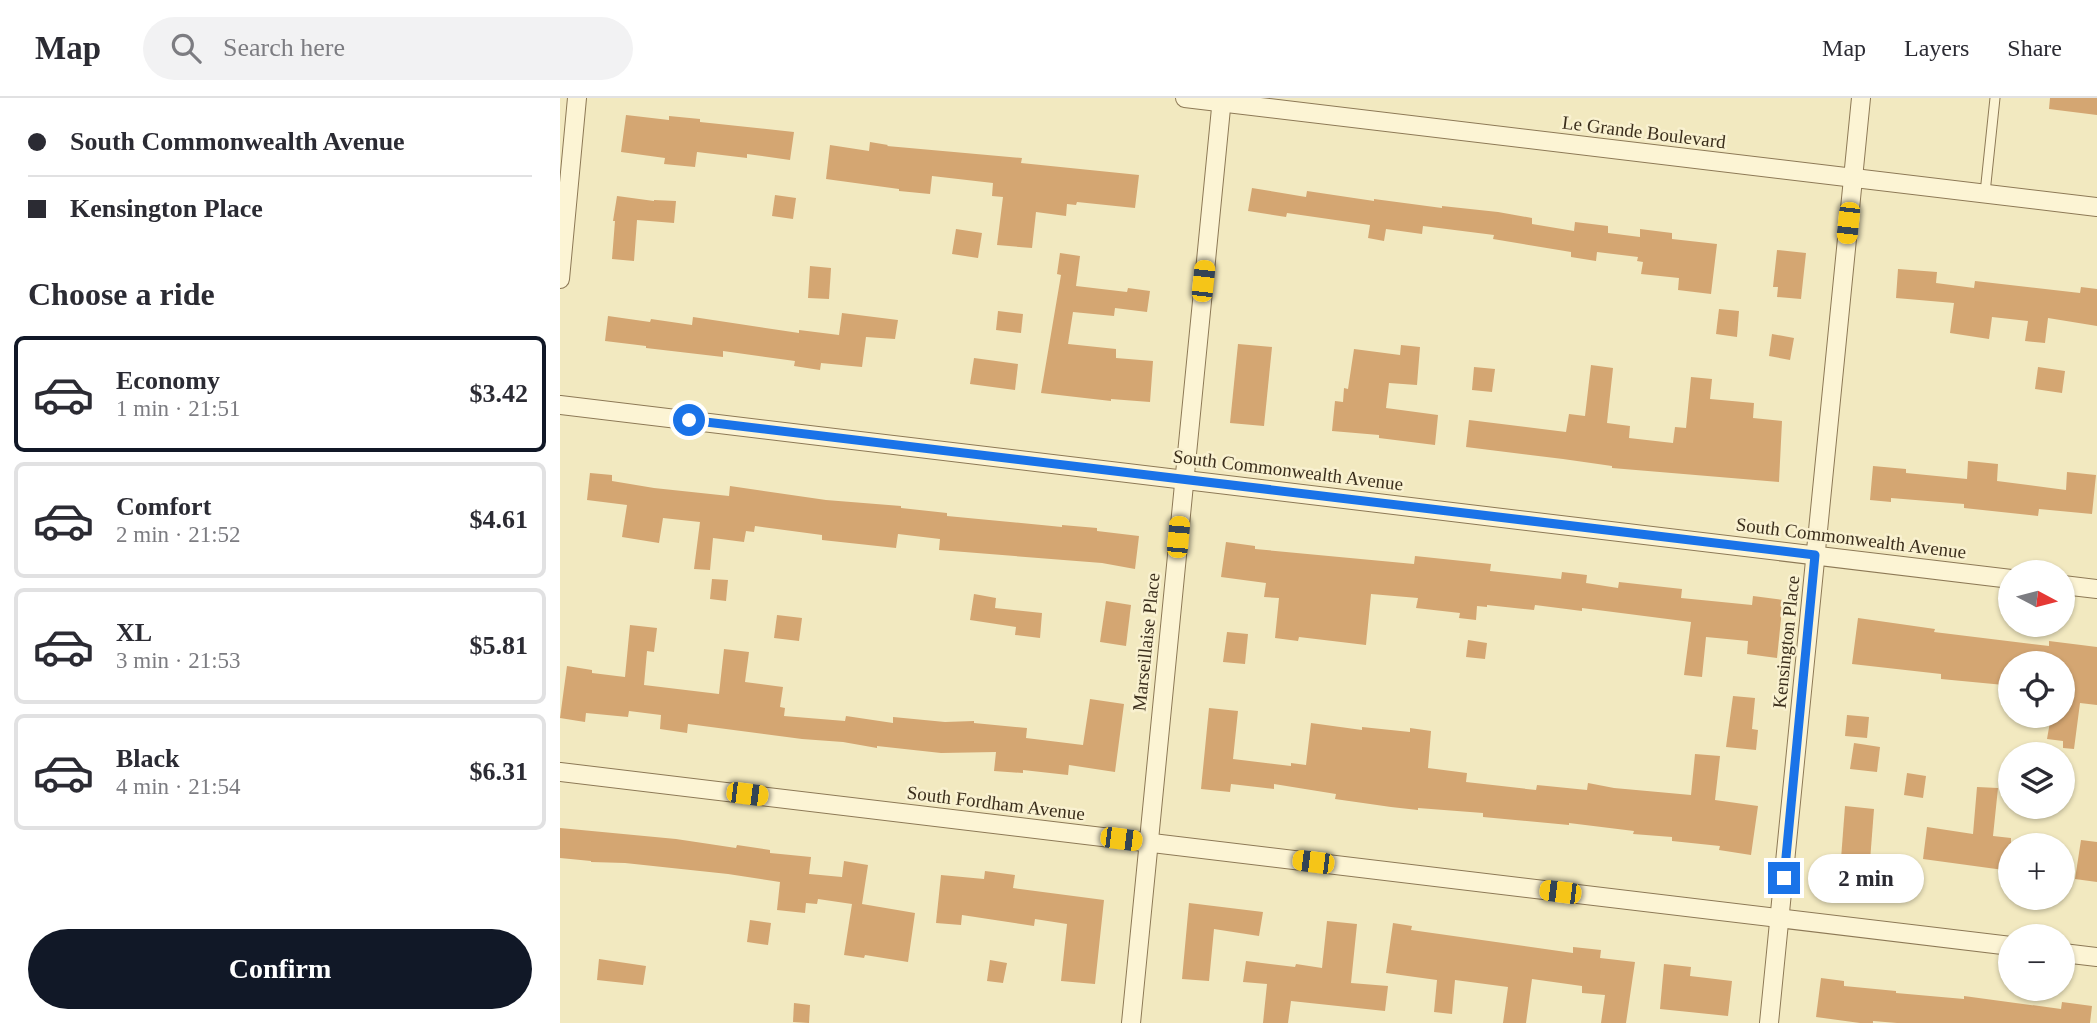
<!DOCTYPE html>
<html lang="en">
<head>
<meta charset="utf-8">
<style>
  body { margin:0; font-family:"Times New Roman",serif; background:#f2f2f3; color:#2b2b33; height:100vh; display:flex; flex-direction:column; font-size:26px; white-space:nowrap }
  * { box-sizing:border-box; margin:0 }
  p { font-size:23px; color:#7c7c81 }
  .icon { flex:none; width:38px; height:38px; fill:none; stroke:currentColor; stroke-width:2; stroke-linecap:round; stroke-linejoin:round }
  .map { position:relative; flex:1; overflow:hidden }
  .sheet { display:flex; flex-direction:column; background:#fff; width:560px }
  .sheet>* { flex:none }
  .guide { display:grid; align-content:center; height:154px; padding:0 28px; background:#fff }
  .needle { width:46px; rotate:97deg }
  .buttons { position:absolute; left:1438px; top:462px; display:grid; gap:14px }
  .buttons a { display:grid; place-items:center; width:77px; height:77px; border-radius:50%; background:#fff; box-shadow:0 2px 5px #0004; font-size:35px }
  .end { position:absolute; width:32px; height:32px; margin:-16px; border:9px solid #1a73e8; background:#fff; box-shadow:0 0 0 4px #fff }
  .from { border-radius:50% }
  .bubble { position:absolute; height:49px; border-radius:24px; background:#fff; box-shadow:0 2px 5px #0004; font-size:23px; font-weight:600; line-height:49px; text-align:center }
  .car { position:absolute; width:21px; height:42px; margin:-21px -10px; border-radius:9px; box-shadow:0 0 5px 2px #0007; background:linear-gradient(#f5c518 24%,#345 0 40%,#f5c518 0 76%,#345 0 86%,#f5c518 0) }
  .guide b { display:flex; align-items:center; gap:24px; height:66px; font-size:26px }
  .guide b+b { border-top:2px solid #e1e1e2 }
  .guide i { width:18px; height:18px; background:#2b2b33 }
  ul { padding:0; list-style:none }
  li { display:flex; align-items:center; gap:21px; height:116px; margin:0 14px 10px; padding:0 14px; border:4px solid #e1e1e2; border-radius:10px }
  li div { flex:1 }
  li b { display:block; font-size:26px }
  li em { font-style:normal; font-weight:600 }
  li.selected { border-color:#111827 }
  li>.icon { width:63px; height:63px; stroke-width:1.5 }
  h2 { padding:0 28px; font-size:32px; line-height:84px }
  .cta { display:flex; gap:14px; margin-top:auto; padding:14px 28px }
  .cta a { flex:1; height:80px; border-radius:42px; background:#111827; color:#fff; font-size:28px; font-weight:600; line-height:80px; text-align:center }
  header { display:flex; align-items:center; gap:42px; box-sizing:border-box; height:98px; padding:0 35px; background:#fff; border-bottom:2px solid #e1e1e2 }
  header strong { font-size:33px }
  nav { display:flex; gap:38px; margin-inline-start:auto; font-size:24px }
  .search { width:490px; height:63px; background:#f2f2f3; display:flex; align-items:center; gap:18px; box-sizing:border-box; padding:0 24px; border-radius:38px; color:#7c7c81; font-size:26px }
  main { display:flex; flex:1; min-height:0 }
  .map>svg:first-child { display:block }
</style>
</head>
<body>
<header>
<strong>Map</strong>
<div class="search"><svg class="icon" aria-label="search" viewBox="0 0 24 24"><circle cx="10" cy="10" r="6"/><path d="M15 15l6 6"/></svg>Search here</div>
<nav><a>Map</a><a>Layers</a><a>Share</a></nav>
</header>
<main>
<section class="sheet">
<div class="guide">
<b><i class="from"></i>South Commonwealth Avenue</b>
<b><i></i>Kensington Place</b>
</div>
<h2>Choose a ride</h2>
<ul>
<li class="selected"><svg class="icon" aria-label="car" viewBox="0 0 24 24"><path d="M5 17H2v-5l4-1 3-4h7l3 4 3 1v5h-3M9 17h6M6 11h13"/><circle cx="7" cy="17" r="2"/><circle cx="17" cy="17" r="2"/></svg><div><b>Economy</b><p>1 min · 21:51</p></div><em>$3.42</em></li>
<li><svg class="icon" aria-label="car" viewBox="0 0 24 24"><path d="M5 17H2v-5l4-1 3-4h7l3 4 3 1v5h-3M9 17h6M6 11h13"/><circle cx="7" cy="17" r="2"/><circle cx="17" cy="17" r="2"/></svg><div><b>Comfort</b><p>2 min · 21:52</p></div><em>$4.61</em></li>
<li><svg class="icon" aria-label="car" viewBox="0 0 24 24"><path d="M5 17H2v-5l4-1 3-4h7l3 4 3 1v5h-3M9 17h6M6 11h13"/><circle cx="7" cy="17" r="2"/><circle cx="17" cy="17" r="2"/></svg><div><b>XL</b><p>3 min · 21:53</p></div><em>$5.81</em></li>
<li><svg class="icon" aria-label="car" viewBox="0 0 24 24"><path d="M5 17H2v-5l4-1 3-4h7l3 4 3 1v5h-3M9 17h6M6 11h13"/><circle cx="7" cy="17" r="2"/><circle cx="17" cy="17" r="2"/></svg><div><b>Black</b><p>4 min · 21:54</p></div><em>$6.31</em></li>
</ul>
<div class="cta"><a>Confirm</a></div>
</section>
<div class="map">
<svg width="1537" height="925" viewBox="0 0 1537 925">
  <rect width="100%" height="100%" fill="#f2e9c0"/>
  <g fill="#d4a672">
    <path d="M1490,0H1537V17L1489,11Z"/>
    <path d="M66,17L109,22V18L140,21V24L234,34L230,62L187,56V60L137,54L135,69L104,66L105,60L61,54Z"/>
    <path d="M310,44L328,47L327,48L462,60L461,65L579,77L575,110L517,104L516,107L507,106L506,118L476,114L472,150L437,147L443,99L432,98L433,85L372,78L370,96L339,93V91L266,81L270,47L309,53Z"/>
    <path d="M692,90L746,99L747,93L814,103V101L882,110V108L938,114L972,120V126L1014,133L1015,124L1048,128V135L1080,139V131L1112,135V141L1157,146L1151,196L1118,192L1119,180L1081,176L1083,164L1077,163L1078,159L1037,154L1036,163L1011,159V154L933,141L934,137L863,128L862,136L826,131L824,143L808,140L810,127L727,115L726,119L688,113Z"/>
    <path d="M215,97L236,100L233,121L212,118Z"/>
    <path d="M57,98L94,103V102L116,103L114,125L77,122L74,163L52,161L55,123H53Z"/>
    <path d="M396,131L422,135L418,160L392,156Z"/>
    <path d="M1217,152L1246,155L1241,201L1217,199L1218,189H1213Z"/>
    <path d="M500,155L520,158L516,188L567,194L568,190L590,193L587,214L555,210L554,218L513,214L508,246L556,251V260L593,263L590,304L551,301V303L481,295L501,177L497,176Z"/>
    <path d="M250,168L271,170L269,201L248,200Z"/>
    <path d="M1338,171L1377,174L1376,185L1414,190L1415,183L1520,195L1521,189L1537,191V228L1488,220L1485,245L1465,243L1468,223L1432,219L1429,241L1390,235L1394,205L1336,200Z"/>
    <path d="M1159,211L1179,213L1177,239L1156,236Z"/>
    <path d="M438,213L463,216L461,235L436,232Z"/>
    <path d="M282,215L338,222L335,241L306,239L302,269L261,265L260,272L234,268L235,263L163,253V259L86,250V248L45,243L48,218L90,224L91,221L132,227L133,219L239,235V232L279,237Z"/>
    <path d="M1212,236L1234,240L1230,262L1209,258Z"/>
    <path d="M678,246L712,249L704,328L670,325Z"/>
    <path d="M841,247L860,249L857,287L829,285L826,310L878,317L875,347L819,340V337L772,333L775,303L783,304L784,290L788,291L794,251L840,257Z"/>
    <path d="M414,260L458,266L455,292L410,286Z"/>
    <path d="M1031,267L1053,270L1047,325L1070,328L1069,340L1113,345L1115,329L1126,330L1131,279L1152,281L1150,301L1194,305L1193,320L1222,323L1219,384L1052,370V368L1003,361L906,349L909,322L1006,334L1009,316L1025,318Z"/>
    <path d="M914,269L935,271L932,294L912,292Z"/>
    <path d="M1478,269L1505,273L1502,295L1475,291Z"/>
    <path d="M1408,363L1438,366L1437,383L1506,392L1507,374L1536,377L1532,416L1479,411L1478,418L1404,410V406L1331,400V404L1310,402L1313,368L1346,371V375L1407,381Z"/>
    <path d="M30,375L52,377V383L94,390L169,398L170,388L266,402L341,408V410L387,415V418L502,429V427L537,430V433L579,438L575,471L542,465L379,452L380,441L338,436L336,450L262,442V437L195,428L194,434L186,433L184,444L153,440L150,472L134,471L140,424L103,420L99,445L62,439L67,407L27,402Z"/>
    <path d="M666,444L695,448V451L854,466L855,458L931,466L930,473L1001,481L1002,474L1027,477L1026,485L1058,490L1059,484L1122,491L1121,500L1192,507L1193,498L1223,502L1217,560L1187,556L1188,543L1146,539L1142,579L1124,577L1131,524L1022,510V513L975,507L974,512L927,507V509L917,508L916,522L899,520L900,515L856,510L858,500L811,496L806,547L739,539L738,543L715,540L719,500L704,499L706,485L661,479Z"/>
    <path d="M152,481L168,482L166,503L150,501Z"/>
    <path d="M414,496L436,500L435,510L482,515L480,540L455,537L456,529L410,522Z"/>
    <path d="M546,503L571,507L566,548L540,544Z"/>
    <path d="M217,517L242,520L239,543L214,540Z"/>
    <path d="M1298,520L1375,531L1374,534L1489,548V543L1537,549V607L1520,605L1514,651L1503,650V643L1487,641L1491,618H1503V565H1451V580H1445L1444,587L1381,581V576L1292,566Z"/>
    <path d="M70,527L97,530L94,554L87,553L84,587L159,596L164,551L189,554L185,584L223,589L220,609L225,610L224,618L285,623L286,618L333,625V619L385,624L414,623V625L467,630L466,640L523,647L530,601L564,606L555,674L509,667L508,677L463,672V675L434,673L436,654L381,655L317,648V650L283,644L242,641L128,626L127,635L100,631L101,617L69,613L68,619L26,615L25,624L0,620L7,568L32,572V575L65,579Z"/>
    <path d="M667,534L688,536L685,566L663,564Z"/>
    <path d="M908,542L927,545L925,561L906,559Z"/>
    <path d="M1173,598L1195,600L1192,631L1198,632L1196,652L1166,649Z"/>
    <path d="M649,610L678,613L673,661L731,668V665L746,667L751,625L802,632V629L850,634V630L871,633L868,670L907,675L906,684L976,692L977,687L1027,692L1028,685L1054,690L1131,697L1135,656L1160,658L1155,702L1198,708L1191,757L1159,752L1160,748L1112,743V739L1073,736L1074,733L1009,725V727L923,719V715L858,710V712L831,709L775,701L776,696L714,686V691L671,686L670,694L641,691Z"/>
    <path d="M1287,617L1309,619L1307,640L1285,638Z"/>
    <path d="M1294,645L1320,649L1317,674L1290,671Z"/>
    <path d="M1347,675L1366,678L1363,700L1344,697Z"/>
    <path d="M1417,689L1438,690L1433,738L1451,740V773L1363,761L1367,729L1413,736Z"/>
    <path d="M1285,708L1314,711L1310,763L1281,761Z"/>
    <path d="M0,730L116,741L176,750L177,747L210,752V755L251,759L249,776L282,779L284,763L308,767L302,806L355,815L348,864L305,857L304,860L284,857L292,806L258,801L257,806L246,805L245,815L217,812L220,784L168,776L65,765L31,764V763L0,760Z"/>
    <path d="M1521,742L1537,744V784L1515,781Z"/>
    <path d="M425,773L455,777L453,790L544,802L535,886L501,883L507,826L475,821L474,828L402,817L401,827L376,825L381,777L424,781Z"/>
    <path d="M629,805L703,814L699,838L654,831L649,883L622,881Z"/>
    <path d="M190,822L211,825L208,847L187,844Z"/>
    <path d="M767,823L797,826L791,885L828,888L825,913L731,903L728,925H703L707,886L683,884L686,863L735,869L736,866L762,870Z"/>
    <path d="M833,825L852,828L851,832L1013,855V849L1041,852L1040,860L1075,864L1066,925H1041L1045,897L1022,895V888L972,881L966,925H943L948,889L895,882L892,916L874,914L877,882L826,875Z"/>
    <path d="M39,861L86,868L83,887L37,882Z"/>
    <path d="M430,862L447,865L443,885L427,883Z"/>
    <path d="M1104,866L1131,869L1130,878L1172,883L1168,918L1100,911Z"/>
    <path d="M1261,880L1284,883V888L1336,893V895L1404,901V898L1501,911L1502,904L1532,908L1530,925H1337L1313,923V925H1300L1256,919Z"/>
    <path d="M234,905L250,907L249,925L233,924Z"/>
  </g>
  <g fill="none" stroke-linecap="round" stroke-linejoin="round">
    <g stroke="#8d7956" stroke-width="11">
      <path id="service" d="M1425,95L1435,0"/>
    </g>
    <g stroke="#8d7956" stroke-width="20">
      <g id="minor">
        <path d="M625,0L1537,109"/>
        <path d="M0,181L17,0"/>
        <path d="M0,307L1451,481"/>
        <path d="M1503,487L1537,491"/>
        <path d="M0,674L1451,848"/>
        <path d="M1503,855L1537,859"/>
        <path d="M571,925L662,0"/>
        <path d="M1209,925L1301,0"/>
      </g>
    </g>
    <use href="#service" stroke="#fcf4d4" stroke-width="9"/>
    <use href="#minor" stroke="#fcf4d4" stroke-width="18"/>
  </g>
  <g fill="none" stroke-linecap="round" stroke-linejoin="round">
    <path stroke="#1a73e8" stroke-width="9" d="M129,322L1255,457L1224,780"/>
  </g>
  <g text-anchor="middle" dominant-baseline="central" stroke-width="5" stroke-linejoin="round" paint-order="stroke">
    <g font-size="19" fill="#3b2e1c" stroke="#f9f1d0">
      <text transform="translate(1084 34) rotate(7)">Le Grande Boulevard</text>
      <text transform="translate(728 372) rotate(7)">South Commonwealth Avenue</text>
      <text transform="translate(1291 440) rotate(7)">South Commonwealth Avenue</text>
      <text transform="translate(586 544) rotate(-84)">Marseillaise Place</text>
      <text transform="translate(1226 544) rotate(-84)">Kensington Place</text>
      <text transform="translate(436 705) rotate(7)">South Fordham Avenue</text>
    </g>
  </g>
</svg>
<div class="buttons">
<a><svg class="needle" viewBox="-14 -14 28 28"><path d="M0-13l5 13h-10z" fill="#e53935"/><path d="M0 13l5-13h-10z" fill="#7c7c81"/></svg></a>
<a><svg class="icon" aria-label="locate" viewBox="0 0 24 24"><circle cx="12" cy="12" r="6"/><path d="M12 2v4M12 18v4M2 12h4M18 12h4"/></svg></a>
<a><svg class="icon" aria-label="layers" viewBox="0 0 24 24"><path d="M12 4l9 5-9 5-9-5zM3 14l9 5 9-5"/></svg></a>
<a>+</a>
<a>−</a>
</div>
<i class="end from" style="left:129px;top:322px"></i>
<i class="end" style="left:1224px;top:780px"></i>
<div class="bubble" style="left:1248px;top:756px;width:116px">2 min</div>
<i class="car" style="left:1288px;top:125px;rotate:186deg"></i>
<i class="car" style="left:643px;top:183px;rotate:6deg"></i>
<i class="car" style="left:618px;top:439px;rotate:5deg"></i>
<i class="car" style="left:187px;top:696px;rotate:97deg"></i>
<i class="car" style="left:561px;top:741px;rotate:97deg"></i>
<i class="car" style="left:753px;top:764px;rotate:277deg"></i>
<i class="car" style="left:1000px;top:794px;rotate:277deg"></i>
</div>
</main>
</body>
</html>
